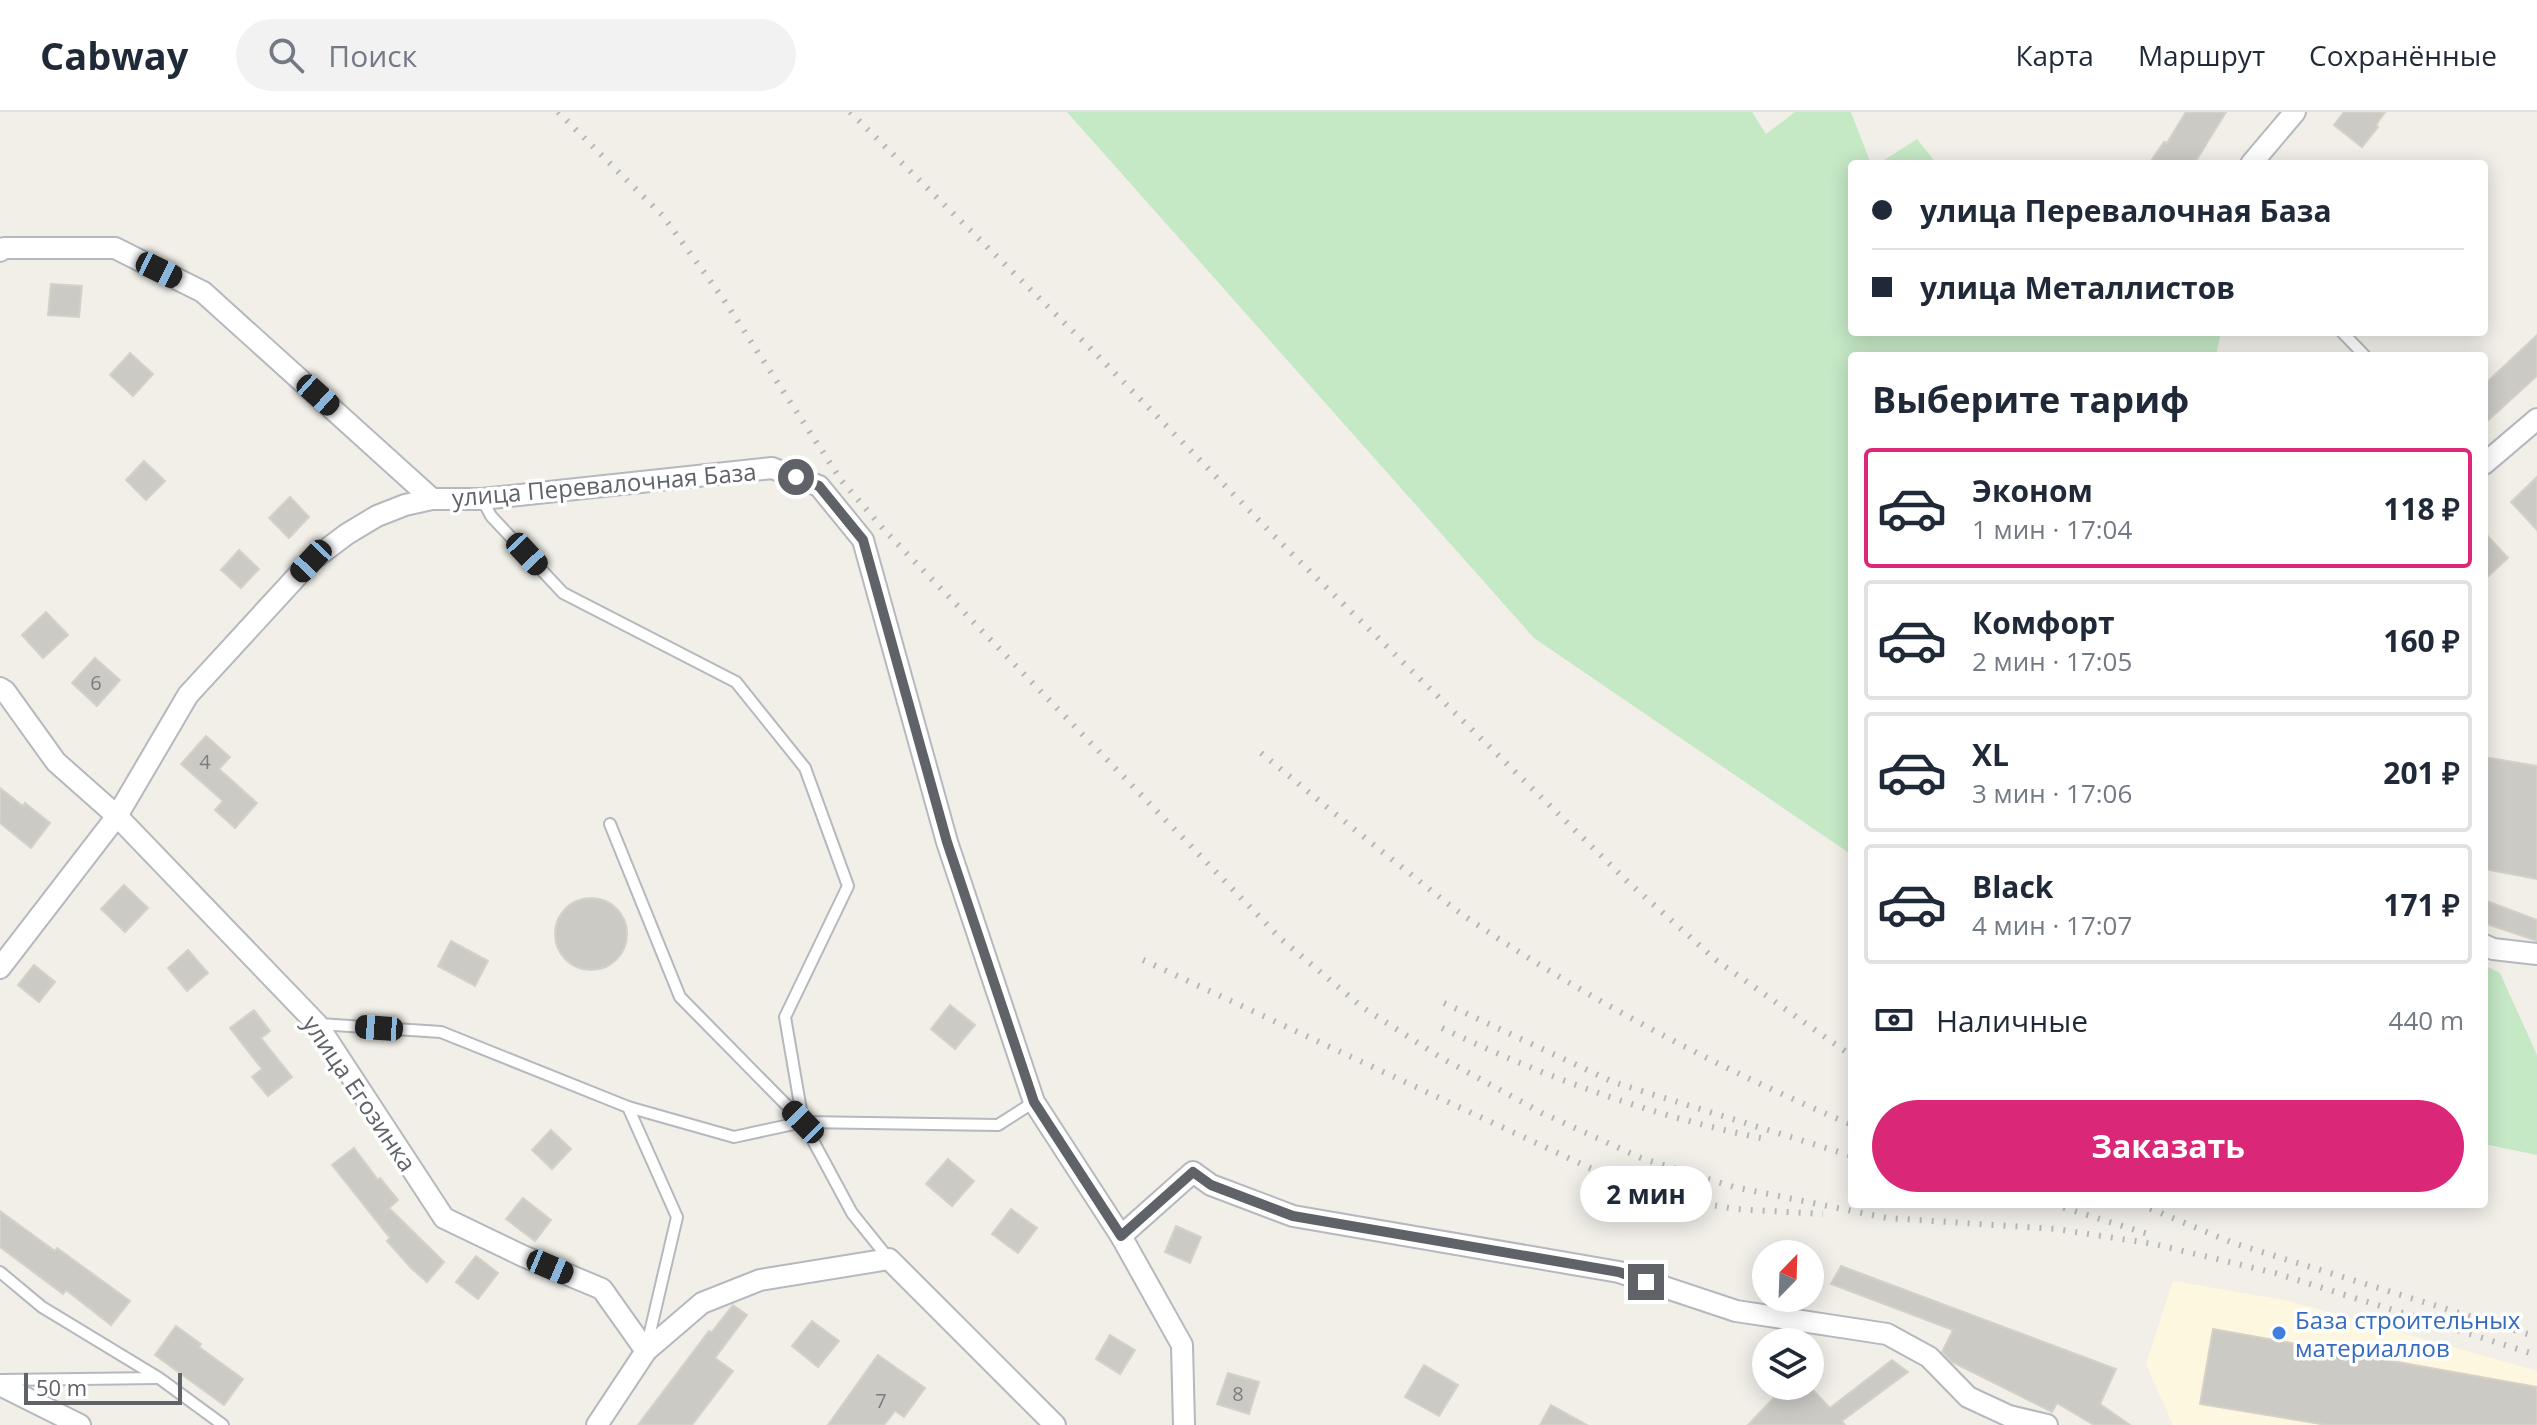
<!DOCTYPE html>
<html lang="ru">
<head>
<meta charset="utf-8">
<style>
  body { margin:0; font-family:"Open Sans",sans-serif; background:#f2f2f3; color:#1f2937; height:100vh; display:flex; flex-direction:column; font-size:30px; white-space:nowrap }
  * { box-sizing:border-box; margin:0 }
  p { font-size:26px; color:#747a83 }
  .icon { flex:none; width:44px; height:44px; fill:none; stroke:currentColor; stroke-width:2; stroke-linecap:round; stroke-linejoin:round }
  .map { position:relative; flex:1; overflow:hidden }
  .panel { position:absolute; left:1848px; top:240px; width:640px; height:856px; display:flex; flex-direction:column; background:#fff; border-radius:8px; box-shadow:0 4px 20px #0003 }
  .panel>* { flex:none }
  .top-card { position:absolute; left:1848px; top:48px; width:640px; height:176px; border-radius:8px; box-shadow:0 4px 20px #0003; display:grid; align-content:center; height:176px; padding:0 24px; background:#fff }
  .needle { width:52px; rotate:23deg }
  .controls { position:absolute; left:1752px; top:1128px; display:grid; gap:16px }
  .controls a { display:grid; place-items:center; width:72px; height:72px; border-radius:50%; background:#fff; box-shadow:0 4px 20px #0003; font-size:40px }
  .scale { position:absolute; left:24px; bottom:20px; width:158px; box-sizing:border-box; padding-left:8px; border:4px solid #5f6368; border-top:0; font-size:22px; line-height:28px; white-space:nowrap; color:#5f6368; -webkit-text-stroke:6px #fff; paint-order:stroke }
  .end { position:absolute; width:36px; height:36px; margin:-18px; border:10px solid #5f6368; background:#fff; box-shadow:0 0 0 4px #fff }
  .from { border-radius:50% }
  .bubble { position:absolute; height:56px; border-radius:28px; background:#fff; box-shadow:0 4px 20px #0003; font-size:26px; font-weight:700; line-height:56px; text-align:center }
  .car { position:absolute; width:24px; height:48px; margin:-24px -12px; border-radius:10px; box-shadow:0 0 6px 2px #0007; background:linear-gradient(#222 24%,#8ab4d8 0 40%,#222 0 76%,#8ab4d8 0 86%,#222 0) }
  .top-card b { display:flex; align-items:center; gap:28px; height:76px; font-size:30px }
  .top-card b+b { border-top:2px solid #e0e1e3 }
  .top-card i { width:20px; height:20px; background:#1f2937 }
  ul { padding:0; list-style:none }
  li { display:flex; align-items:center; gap:24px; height:120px; margin:0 16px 12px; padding:0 8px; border:4px solid #e0e1e3; border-radius:8px }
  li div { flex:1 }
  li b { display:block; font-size:30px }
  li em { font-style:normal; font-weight:700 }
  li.selected { border-color:#db2777 }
  li>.icon { width:72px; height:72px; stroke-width:1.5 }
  h2 { padding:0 24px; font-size:36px; line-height:96px }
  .pay { display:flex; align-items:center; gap:20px; height:88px; padding:0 24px; font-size:30px }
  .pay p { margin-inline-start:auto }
  .cta { display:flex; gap:16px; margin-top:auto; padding:16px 24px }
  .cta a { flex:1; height:92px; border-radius:48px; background:#db2777; color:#fff; font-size:32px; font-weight:700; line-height:92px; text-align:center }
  header { display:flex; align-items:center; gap:48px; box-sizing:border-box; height:112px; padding:0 40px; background:#fff; border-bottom:2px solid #e0e1e3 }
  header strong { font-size:38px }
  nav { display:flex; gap:44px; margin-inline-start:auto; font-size:28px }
  .search { width:560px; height:72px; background:#f2f2f3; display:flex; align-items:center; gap:20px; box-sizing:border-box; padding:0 28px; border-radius:44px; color:#747a83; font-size:30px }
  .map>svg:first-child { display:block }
</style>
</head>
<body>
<header>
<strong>Cabway</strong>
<div class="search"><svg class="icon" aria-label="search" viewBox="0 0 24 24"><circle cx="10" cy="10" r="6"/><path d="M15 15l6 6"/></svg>Поиск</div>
<nav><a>Карта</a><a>Маршрут</a><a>Сохранённые</a></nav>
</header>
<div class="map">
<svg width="2537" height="1313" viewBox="0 0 2537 1313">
  <rect width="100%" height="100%" fill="#f1efe8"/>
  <path fill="#fef7e0" d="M2173,1169L2289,1189L2537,1259V1313H2173L2146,1252Z"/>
  <g fill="#c5e8c5">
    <path d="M1067,0H1752L1766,22L1795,0H1851L1871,52H1852V220H2221L2216,244H1852V743L1534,526Z"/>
    <path d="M1917,27L1937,52H1878Z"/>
    <path d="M2484,853L2500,861L2537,943V1043L2484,1032Z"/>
  </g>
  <g fill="#cccac5" stroke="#d6d1c6" stroke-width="2">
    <path d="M2186,0H2226L2194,52H2149L2164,30L2167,31Z"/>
    <path d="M2344,0H2385L2376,13L2378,15L2362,35L2334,13Z"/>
    <path d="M51,172L82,174L79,205L48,203Z"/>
    <path d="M2537,223V264L2484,312V273Z"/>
    <path d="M130,241L153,262L133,284L110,263Z"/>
    <path d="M144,349L165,369L146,388L126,368Z"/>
    <path d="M2537,365V418L2511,390Z"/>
    <path d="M290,385L309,405L289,426L269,406Z"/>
    <path d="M2484,420L2508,446L2484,468Z"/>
    <path d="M239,438L259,457L241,476L221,458Z"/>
    <path d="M46,500L68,523L43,546L22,523Z"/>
    <path d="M95,546L120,568L97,594L72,571Z"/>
    <path d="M206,624L230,645L219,657L257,691L235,716L215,698L223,689L181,652Z"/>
    <path d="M2484,645L2537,654V767L2484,757Z"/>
    <path d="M0,676L23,694L25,691L50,711L31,736L0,711Z"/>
    <path d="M124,773L148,796L125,820L101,797Z"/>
    <circle cx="591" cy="822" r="36"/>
    <path d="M2484,788L2537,808V829L2484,811Z"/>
    <path d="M451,829L488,849L475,874L438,854Z"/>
    <path d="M188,838L208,861L187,879L168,856Z"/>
    <path d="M34,853L55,870L39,890L18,873Z"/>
    <path d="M950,893L975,913L955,937L931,917Z"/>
    <path d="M254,898L270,919L261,926L292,965L268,984L252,965L262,957L230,916Z"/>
    <path d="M551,1018L571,1037L552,1057L532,1038Z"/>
    <path d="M354,1036L378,1068L380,1066L398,1088L389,1096L444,1150L427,1170L411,1156L387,1129L390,1126L332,1053Z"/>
    <path d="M948,1047L974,1069L952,1094L926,1072Z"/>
    <path d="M523,1086L551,1108L535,1129L506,1107Z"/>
    <path d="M1011,1097L1037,1116L1018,1141L992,1122Z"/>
    <path d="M0,1099L55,1139L57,1136L130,1189L111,1213L66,1178L63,1182L0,1135Z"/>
    <path d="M1176,1114L1201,1125L1190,1151L1165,1140Z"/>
    <path d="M476,1144L498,1161L478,1187L456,1170Z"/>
    <path d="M1841,1154L2116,1257L2100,1292L2130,1313H2094L2057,1291L2052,1300L1952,1250L1942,1240L1953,1218L1831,1172Z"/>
    <path d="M733,1193L747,1203L715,1246L733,1259L692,1313H638L709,1219L711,1221Z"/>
    <path d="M812,1209L839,1229L818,1255L792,1234Z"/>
    <path d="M176,1214L201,1232L199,1235L243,1267L224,1293L155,1243Z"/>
    <path d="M2213,1217L2537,1275V1313H2327L2200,1292Z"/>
    <path d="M1110,1223L1135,1238L1120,1262L1096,1247Z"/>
    <path d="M878,1243L925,1276L904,1305L895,1299L884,1313H828Z"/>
    <path d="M1892,1248L1908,1260L1842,1309L1845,1313H1748L1785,1274H1809L1830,1296Z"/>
    <path d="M1424,1253L1458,1273L1439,1304L1405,1285Z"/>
    <path d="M1228,1261L1259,1270L1249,1302L1217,1292Z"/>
    <path d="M1551,1293L1587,1313H1540Z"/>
  </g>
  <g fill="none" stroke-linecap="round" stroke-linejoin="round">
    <g stroke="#b5b8bc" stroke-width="14">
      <g id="service">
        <path d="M2342,220L2365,244"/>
        <path d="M482,387L491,404L563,481L736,570L805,656L848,774L785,905L803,1010"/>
        <path d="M610,712L680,885L803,1010L998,1013L1034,990"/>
        <path d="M319,912L441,920L628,995L734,1025L803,1010L852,1101L889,1147"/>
        <path d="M628,995L677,1105L647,1233"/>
        <path d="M0,1160L42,1195L159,1266L223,1313"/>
        <path d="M2,1268L158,1266"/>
      </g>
    </g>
    <g stroke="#b5b8bc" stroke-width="24">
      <g id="minor">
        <path d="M2251,52L2295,0"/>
        <path d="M0,139L4,136H115L203,180L432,387"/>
        <path d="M2484,352L2537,307"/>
        <path d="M0,576L5,579L56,650L117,704L317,912L444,1106L523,1144L602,1177L646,1239"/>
        <path d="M2484,833L2493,837L2537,842"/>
        <path d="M0,856L117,704L188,583L311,449L347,422L377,404L405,393L432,387H482L772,356L819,374L863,428L947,730L1034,990L1121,1124"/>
        <path d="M0,1273L80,1313"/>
        <path d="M597,1313L646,1239L702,1191L760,1168L889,1147L1055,1313"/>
        <path d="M1184,1313L1182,1233L1121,1124L1193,1060L1211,1073L1293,1104L1619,1160L1736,1199L1887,1222L1929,1245L1968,1285L2009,1304L2047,1313"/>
      </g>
    </g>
    <use href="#service" stroke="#fff" stroke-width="10"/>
    <use href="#minor" stroke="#fff" stroke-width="20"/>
    <g stroke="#b6b7b8" stroke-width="6" stroke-dasharray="2 10" stroke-linecap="butt">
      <path d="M558,0L663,104L722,185L841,368L886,420L1281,827L1362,895L1440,945L1542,1001L1641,1046L1734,1075L1887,1106L2056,1117L2154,1132L2275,1161L2537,1243"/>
      <path d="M850,0L1098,244L1287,437L1628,770L1716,848L1852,944"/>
      <path d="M1261,641C1310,681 1358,721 1408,760C1427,775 1446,791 1466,805C1586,887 1718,956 1852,1013"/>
      <path d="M1143,848L1605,1063L1678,1087L1735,1097L1823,1102"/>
      <path d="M1444,891L1613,970L1852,1044"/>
      <path d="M1442,916C1544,965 1654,1005 1766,1027"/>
      <path d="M2052,1092L2148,1122"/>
      <path d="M2139,1092L2233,1131L2537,1225"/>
    </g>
  </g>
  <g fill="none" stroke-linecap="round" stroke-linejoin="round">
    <path stroke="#5f6368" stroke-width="10" d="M796,365L819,374L863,428L947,730L1034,990L1121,1124L1193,1060L1211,1073L1293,1104L1619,1160L1646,1170"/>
  </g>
  <circle fill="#3f7fe0" stroke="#fff" stroke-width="3" cx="2279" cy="1221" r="8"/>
  <g text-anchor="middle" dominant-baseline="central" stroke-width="7" stroke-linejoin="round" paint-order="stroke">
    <g font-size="20" fill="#7a7d7f">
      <text x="96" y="570">6</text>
      <text x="205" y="649">4</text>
      <text x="1238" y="1281">8</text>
      <text x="881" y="1288">7</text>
    </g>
    <g font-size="24" fill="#5f6368" stroke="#fff">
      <text transform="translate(604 372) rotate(-5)">улица Перевалочная База</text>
      <text transform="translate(360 981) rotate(56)">улица Егозинка</text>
    </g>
    <g font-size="24" fill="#366cbe" stroke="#fff" text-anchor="start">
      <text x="2295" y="1207">База cтроительных<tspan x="2295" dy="28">материаллов</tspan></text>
    </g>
  </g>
</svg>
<div class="controls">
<a><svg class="needle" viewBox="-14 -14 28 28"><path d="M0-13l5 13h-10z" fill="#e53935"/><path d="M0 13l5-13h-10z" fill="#747a83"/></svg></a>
<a><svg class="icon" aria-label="layers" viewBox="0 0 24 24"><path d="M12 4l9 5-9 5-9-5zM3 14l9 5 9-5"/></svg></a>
</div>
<div class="scale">50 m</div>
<i class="end from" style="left:796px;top:365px"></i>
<i class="end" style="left:1646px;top:1170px"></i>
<div class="bubble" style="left:1580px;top:1054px;width:132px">2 мин</div>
<i class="car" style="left:159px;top:158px;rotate:116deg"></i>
<i class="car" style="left:318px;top:283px;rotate:132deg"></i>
<i class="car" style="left:527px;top:442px;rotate:137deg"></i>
<i class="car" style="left:311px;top:449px;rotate:223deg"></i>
<i class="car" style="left:379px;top:916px;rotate:274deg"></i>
<i class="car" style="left:803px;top:1010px;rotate:316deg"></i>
<i class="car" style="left:550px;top:1155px;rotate:113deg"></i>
<div class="top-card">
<b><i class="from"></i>улица Перевалочная База</b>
<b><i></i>улица Металлистов</b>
</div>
<section class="panel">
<h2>Выберите тариф</h2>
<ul>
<li class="selected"><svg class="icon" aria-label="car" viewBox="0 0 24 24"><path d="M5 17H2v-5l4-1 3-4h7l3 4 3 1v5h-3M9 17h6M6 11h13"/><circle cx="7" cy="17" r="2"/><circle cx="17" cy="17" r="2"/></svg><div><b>Эконом</b><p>1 мин · 17:04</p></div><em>118 ₽</em></li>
<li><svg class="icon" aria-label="car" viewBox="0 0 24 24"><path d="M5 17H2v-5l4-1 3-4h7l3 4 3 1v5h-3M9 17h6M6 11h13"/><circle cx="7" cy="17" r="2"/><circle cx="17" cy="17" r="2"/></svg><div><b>Комфорт</b><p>2 мин · 17:05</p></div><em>160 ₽</em></li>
<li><svg class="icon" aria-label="car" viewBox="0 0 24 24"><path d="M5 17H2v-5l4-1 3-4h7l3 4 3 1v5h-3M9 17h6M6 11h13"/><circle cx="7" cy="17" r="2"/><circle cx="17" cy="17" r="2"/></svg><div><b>XL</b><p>3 мин · 17:06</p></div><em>201 ₽</em></li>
<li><svg class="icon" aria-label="car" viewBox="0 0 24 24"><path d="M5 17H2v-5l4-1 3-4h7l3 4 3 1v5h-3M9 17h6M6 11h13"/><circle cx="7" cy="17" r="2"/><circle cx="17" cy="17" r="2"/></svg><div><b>Black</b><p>4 мин · 17:07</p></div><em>171 ₽</em></li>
</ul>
<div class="pay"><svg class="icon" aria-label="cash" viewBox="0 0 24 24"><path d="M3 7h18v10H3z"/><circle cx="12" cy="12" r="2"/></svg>Наличные<p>440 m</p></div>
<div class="cta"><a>Заказать</a></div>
</section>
</div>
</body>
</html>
